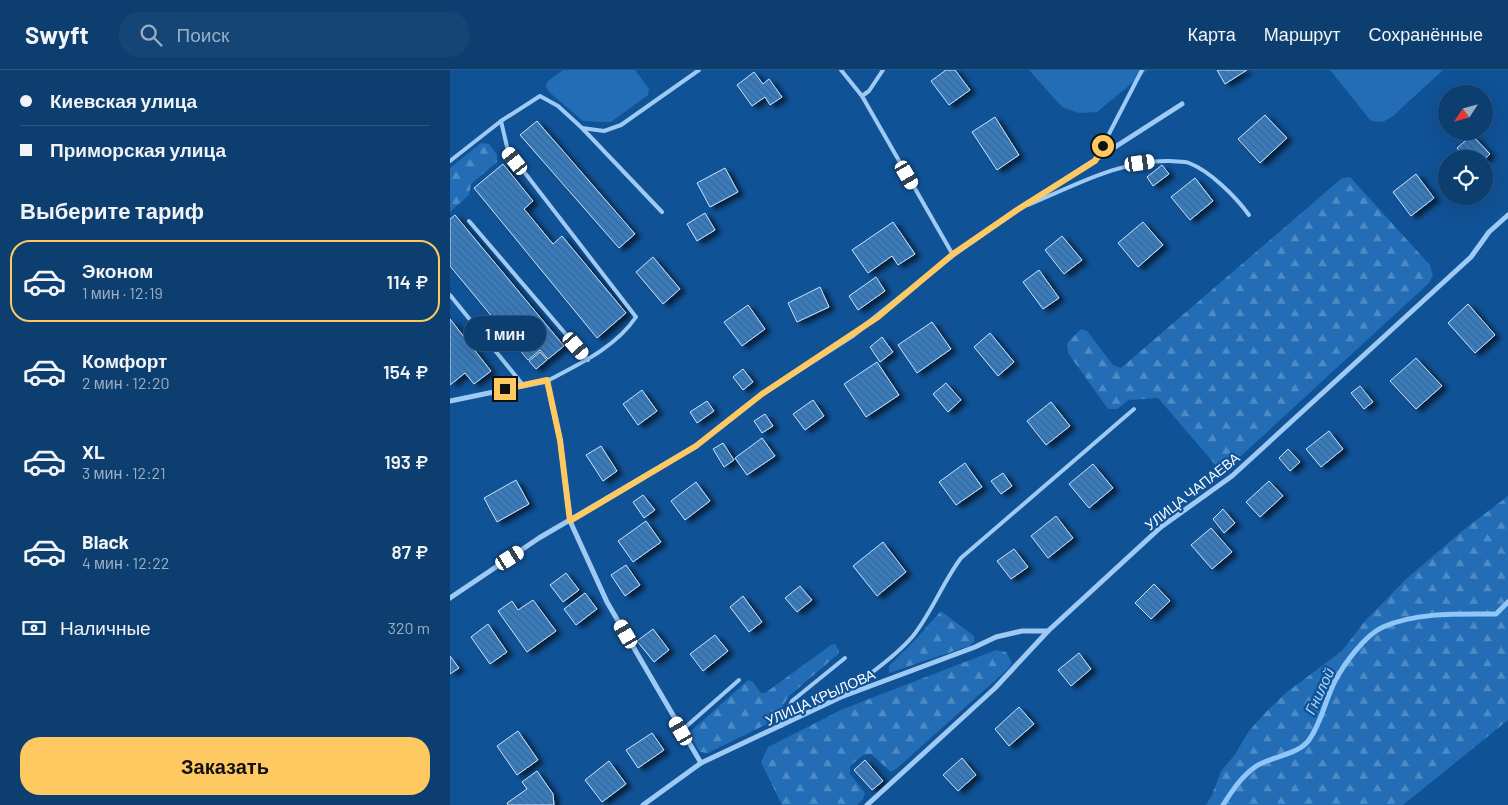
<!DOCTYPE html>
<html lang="ru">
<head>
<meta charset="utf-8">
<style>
  body { margin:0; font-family:Barlow,sans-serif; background:#154575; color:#f1f3f6; height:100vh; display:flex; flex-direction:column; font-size:19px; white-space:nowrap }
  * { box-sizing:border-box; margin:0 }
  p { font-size:16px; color:#9aaec3 }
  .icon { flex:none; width:28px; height:28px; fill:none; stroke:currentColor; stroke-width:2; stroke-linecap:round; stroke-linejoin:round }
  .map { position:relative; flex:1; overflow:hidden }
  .details { display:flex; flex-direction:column; background:#0c3e70; width:450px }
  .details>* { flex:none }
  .hud { display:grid; align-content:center; height:110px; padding:0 20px; background:#0c3e70 }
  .needle { width:32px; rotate:234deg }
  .fabs { position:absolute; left:988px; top:15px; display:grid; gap:10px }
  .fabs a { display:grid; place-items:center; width:55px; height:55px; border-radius:50%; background:#0c3e70; box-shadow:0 5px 20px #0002,0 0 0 1px #2c5783; font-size:25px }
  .end { position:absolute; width:22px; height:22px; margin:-11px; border:6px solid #ffc962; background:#111; box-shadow:0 0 0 2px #111 }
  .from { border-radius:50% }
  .bubble { position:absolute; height:35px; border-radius:18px; background:#0c3e70; box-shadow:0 5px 20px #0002,0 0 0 1px #2c5783; font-size:16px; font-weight:600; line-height:35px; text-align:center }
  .car { position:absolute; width:15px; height:30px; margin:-15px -8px; border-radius:6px; box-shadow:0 0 4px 1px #0007; background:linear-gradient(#fff 24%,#345 0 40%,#fff 0 76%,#345 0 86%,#fff 0) }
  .hud b { display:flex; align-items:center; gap:18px; height:48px; font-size:19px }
  .hud b+b { border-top:1px solid #2c5783 }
  .hud i { width:12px; height:12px; background:#f1f3f6 }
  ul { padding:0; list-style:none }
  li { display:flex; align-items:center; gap:15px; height:82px; margin:0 10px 8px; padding:0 10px; border:2px solid transparent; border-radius:20px }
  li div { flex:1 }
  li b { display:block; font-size:19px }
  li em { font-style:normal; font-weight:600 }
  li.active { border-color:#ffc962 }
  li>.icon { width:45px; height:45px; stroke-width:1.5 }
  h2 { padding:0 20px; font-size:22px; line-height:60px }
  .pay { display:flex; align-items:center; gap:12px; height:55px; padding:0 20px; font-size:19px }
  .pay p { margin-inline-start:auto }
  .action { display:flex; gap:10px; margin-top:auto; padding:10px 20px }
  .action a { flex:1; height:58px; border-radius:20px; background:#ffc962; color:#111; font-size:20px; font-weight:600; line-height:58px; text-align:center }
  header { display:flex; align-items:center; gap:30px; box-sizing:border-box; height:70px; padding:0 25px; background:#0c3e70; border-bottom:1px solid #2c5783 }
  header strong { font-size:24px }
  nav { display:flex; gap:28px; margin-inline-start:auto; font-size:18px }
  .search { width:350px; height:45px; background:#154575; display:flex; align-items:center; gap:12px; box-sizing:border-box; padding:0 18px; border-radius:20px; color:#9aaec3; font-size:19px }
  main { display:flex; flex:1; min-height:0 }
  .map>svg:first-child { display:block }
</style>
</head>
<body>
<header>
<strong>Swyft</strong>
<div class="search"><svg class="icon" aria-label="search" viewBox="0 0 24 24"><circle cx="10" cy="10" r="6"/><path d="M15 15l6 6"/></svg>Поиск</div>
<nav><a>Карта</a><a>Маршрут</a><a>Сохранённые</a></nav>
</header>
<main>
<section class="details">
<div class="hud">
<b><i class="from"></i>Киевская улица</b>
<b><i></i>Приморская улица</b>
</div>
<h2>Выберите тариф</h2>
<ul>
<li class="active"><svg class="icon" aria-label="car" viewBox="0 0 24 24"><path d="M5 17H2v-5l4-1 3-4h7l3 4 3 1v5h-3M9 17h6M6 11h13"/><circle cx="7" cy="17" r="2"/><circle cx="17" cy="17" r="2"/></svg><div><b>Эконом</b><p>1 мин · 12:19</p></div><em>114 ₽</em></li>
<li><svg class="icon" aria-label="car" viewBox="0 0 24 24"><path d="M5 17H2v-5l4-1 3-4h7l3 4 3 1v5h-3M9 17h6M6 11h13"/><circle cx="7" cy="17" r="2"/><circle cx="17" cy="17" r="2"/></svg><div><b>Комфорт</b><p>2 мин · 12:20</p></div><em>154 ₽</em></li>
<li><svg class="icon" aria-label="car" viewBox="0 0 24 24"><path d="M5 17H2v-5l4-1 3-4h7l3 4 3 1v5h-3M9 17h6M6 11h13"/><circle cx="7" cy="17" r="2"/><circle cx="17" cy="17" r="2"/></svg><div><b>XL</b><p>3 мин · 12:21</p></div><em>193 ₽</em></li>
<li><svg class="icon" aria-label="car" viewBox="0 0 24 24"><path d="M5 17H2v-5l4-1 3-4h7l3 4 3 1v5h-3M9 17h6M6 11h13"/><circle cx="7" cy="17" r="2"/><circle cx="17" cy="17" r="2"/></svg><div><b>Black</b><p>4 мин · 12:22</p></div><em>87 ₽</em></li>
</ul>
<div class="pay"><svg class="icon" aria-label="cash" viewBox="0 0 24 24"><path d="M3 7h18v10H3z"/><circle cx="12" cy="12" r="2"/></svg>Наличные<p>320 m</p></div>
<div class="action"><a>Заказать</a></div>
</section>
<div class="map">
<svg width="1058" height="735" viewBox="0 0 1058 735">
  <defs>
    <pattern id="forest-firs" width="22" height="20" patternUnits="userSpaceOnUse" patternTransform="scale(1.25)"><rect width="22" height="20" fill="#226db5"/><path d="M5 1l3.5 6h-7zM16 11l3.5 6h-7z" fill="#4e8ac4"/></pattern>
    <pattern id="building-back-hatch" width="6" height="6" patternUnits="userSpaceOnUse" patternTransform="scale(1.25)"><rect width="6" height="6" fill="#387cbe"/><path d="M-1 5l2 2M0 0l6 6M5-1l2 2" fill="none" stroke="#41668b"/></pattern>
    <filter id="shadow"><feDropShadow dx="5.5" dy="3" stdDeviation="2.5" flood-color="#0009"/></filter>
  </defs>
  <rect width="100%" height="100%" fill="#105296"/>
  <g fill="#226db5">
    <path d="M113,0H185L199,19L198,25L161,52H152L133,51L99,22L96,16L98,11Z"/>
    <path d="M579,0H698L647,42L629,43L612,37Z"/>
    <path d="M880,0H993L943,46L933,52L921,51Z"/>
  </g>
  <g fill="url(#forest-firs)">
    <path d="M31,73L39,74L47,85V92L21,114L19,125L0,142V98Z"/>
    <path d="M900,107L979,194L983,205L979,213L778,398L769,399L708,328L679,330L667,339H658L618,283L617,273L631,259L637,261L663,295L671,298L892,108Z"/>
    <path d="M1058,426V650L953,735H756L762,725L771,701L784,686L799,661L815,643L837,622L892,581L915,551L955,510L1012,461Z"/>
    <path d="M491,541L524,566V572L519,576L439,603V596L467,568Z"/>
    <path d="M385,574L389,581L388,584L339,626L330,640L317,654L258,683L250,682L242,668L241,661L298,610L302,611L311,623H315L381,575Z"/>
    <path d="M546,580L556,582L562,593L558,599L446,699L441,702L421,684L413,685L400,696V704L415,723L413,729L407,735H332L311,692L318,677L393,639Z"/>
  </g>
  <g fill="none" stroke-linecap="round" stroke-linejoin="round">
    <path stroke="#90c6f8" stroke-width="5" d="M773,735C782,721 791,707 805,697C820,686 847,686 859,670C872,652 875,630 885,611C894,594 915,565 933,557C967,542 1009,544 1046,544L1058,532"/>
  </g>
  <g fill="url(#building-back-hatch)" stroke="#c7e3fe" filter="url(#shadow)">
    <path d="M496,0H505L520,20L499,35L481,11Z"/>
    <path d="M767,0H797L775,14Z"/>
    <path d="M304,2L313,14L319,9L332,27L320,35L315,27L302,36L287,15Z"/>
    <path d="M815,45L837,68L810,93L788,69Z"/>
    <path d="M545,47L569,85L547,100L522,62Z"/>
    <path d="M87,51L185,164L169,178L70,65Z"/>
    <path d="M1022,65L1040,84L1034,90L1016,89L1007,78Z"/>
    <path d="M53,94L83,131L74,139L103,174L112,166L176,243L147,268L24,118Z"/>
    <path d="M712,95L719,104L703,116L697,107Z"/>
    <path d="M275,98L288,122L260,137L247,113Z"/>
    <path d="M966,104L984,128L961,146L943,122Z"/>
    <path d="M745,108L763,131L740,150L721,127Z"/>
    <path d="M255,143L265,160L247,171L237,154Z"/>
    <path d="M5,145L114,276L98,289L90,280L78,290L0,196V149Z"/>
    <path d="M443,152L465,184L448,195L442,186L418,203L402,180Z"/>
    <path d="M693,152L713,175L688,197L668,173Z"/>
    <path d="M612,166L632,190L614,204L595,180Z"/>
    <path d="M203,187L230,219L213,234L186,202Z"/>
    <path d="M589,200L609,228L593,239L573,212Z"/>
    <path d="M426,207L435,221L408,240L399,226Z"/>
    <path d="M370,217L379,237L347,252L338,233Z"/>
    <path d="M1018,234L1045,265L1025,283L998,253Z"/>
    <path d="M298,235L315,259L292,276L274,252Z"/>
    <path d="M0,249L41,301L24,314L15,303L0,315Z"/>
    <path d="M482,252L501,279L467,303L448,275Z"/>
    <path d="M540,263L564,292L548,306L524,277Z"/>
    <path d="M432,267L443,282L430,292L420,277Z"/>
    <path d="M90,282L97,290L86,299L79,291Z"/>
    <path d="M966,288L992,316L966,339L940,311Z"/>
    <path d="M427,292L449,325L416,347L394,314Z"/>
    <path d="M293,299L303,312L293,320L283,307Z"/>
    <path d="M496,313L511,330L498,342L483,324Z"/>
    <path d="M910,316L923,332L914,339L901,323Z"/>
    <path d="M192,320L207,341L188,355L173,334Z"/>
    <path d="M363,330L374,346L355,360L343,344Z"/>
    <path d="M257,331L264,341L247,353L240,342Z"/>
    <path d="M601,332L620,356L596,375L577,351Z"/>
    <path d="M315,344L323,356L312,363L304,351Z"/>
    <path d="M879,361L893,379L871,397L856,379Z"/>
    <path d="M312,368L325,386L297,405L285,388Z"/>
    <path d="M273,373L284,390L274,397L263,379Z"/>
    <path d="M151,376L167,401L153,411L136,385Z"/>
    <path d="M838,379L850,392L840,401L829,388Z"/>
    <path d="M515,393L532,417L506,435L489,412Z"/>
    <path d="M643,394L663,418L639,438L619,414Z"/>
    <path d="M553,403L562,416L551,424L541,411Z"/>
    <path d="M66,410L79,434L47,452L34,428Z"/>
    <path d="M819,411L833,426L810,447L796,432Z"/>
    <path d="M246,412L260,431L235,450L221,431Z"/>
    <path d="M193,425L205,440L194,448L183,432Z"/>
    <path d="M773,439L785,453L774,463L763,449Z"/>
    <path d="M606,446L623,468L598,488L581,466Z"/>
    <path d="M196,451L211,472L183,492L168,471Z"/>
    <path d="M761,458L782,482L762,499L741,475Z"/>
    <path d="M433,472L456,502L427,526L403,496Z"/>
    <path d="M564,479L578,497L561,509L547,491Z"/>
    <path d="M176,495L190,515L175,526L161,505Z"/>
    <path d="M116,503L129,520L113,532L100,515Z"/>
    <path d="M704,514L720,531L701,549L685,533Z"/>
    <path d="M350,516L362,530L347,542L335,528Z"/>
    <path d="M135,523L147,539L126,555L114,539Z"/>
    <path d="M293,526L312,552L299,562L280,537Z"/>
    <path d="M83,530L106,561L77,582L48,541L62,531L68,540Z"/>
    <path d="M38,554L57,582L40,594L21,567Z"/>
    <path d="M203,559L219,580L204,592L187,571Z"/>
    <path d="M265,565L278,581L253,601L240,584Z"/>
    <path d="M629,583L641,599L621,616L608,600Z"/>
    <path d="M0,586L9,598L0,604Z"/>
    <path d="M569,637L584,654L559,676L545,659Z"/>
    <path d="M68,661L88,690L67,705L47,676Z"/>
    <path d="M202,663L214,680L188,698L176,680Z"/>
    <path d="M512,688L526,705L508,721L493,705Z"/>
    <path d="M415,690L433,711L422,720L404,700Z"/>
    <path d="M159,691L176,714L152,732L135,710Z"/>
    <path d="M87,701L103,724L104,735H58L57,733L77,719L72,712Z"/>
  </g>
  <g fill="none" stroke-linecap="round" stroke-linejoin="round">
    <g stroke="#9ecaf4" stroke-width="4">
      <path d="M391,0L412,26L503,185"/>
      <path d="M412,26L419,21L433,0"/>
      <path d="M51,51L58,81L186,247C165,278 129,294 97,311"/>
      <path d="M132,58L212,142"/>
      <path d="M646,89L692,0"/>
      <path d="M0,91L51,51L90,26L108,36L132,58L154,61L171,55L249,0"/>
      <path d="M578,135C624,116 669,90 720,91C725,92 734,91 739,93C760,101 786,127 799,145"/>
      <path d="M19,151L138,290"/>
      <path d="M0,225L73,315"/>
      <path d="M393,625C416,606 443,589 463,566C482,542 493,512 511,488L684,339"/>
      <path d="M331,656L342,631L395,588"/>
      <path d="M231,661L289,610"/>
    </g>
    <g stroke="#9ecaf4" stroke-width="5">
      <path d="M0,331L97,311L110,370L120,451L157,532L251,693"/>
      <path d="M0,528L89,468L246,376L312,324L402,266L503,185L567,140L732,34"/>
      <path d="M193,735L251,693L391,627L525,577L546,567L572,561H598"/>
      <path d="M417,735L545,618L598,561L711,457L782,406L1021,187L1039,162L1058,145"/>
    </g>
  </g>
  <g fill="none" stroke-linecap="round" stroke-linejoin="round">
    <path stroke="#ffc962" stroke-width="6" d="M55,319L97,310L110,370L120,451L246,376L312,324L428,247L503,184L567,140L645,91L653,76"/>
  </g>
  <g text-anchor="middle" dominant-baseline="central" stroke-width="4.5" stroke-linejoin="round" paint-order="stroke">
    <g font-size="14" fill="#fff" stroke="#105296">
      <text transform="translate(742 421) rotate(-38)">УЛИЦА ЧАПАЕВА</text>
      <text transform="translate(370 627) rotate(-24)">УЛИЦА КРЫЛОВА</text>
    </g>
    <g font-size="15" font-style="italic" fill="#abd4fb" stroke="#105296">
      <text transform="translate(869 621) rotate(-65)">Гнилой</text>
    </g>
  </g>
</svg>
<div class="fabs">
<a><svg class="needle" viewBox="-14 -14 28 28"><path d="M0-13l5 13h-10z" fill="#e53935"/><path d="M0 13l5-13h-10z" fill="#9aaec3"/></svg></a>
<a><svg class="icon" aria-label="locate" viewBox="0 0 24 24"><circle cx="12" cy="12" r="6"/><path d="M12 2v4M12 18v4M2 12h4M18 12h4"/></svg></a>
</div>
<i class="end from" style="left:653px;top:76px"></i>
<i class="end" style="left:55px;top:319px"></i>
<div class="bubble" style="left:14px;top:246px;width:82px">1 мин</div>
<i class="car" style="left:65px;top:91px;rotate:322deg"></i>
<i class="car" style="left:690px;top:93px;rotate:82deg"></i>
<i class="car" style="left:457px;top:105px;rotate:150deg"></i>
<i class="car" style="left:126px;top:276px;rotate:139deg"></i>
<i class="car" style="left:60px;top:488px;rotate:57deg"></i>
<i class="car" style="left:176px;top:564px;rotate:330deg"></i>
<i class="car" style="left:231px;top:661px;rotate:330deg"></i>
</div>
</main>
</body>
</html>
